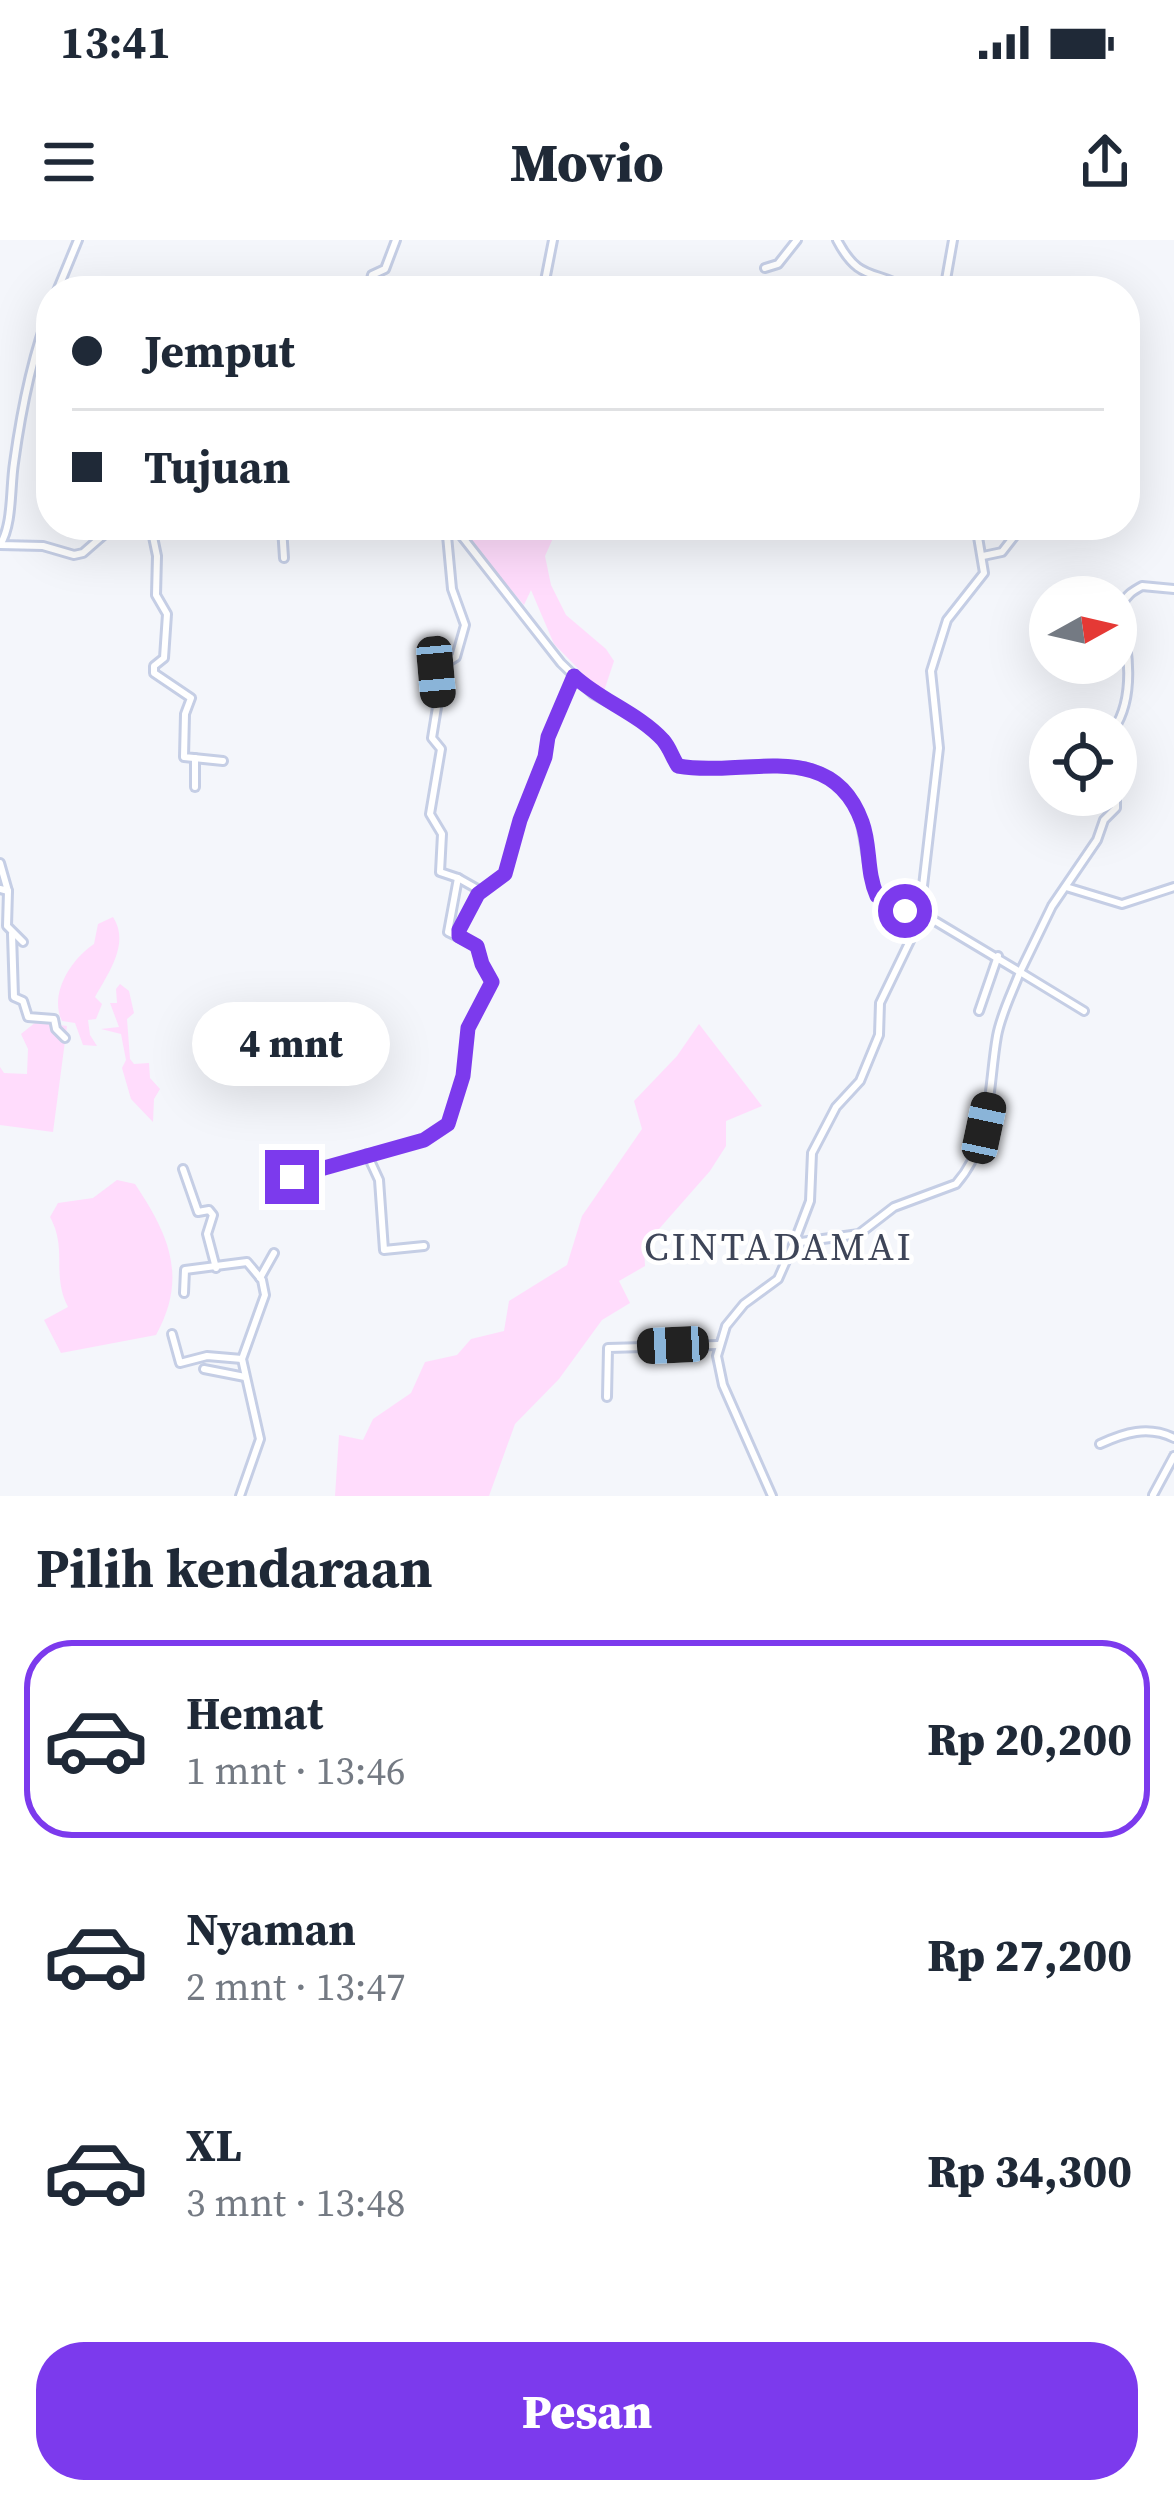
<!DOCTYPE html>
<html lang="id">
<head>
<meta charset="utf-8">
<style>
  body { margin:0; font-family:"Source Serif 4",serif; background:#f6f6f7; color:#1f2937; height:100vh; display:flex; flex-direction:column; font-size:45px; white-space:nowrap }
  * { box-sizing:border-box; margin:0 }
  p { font-size:39px; color:#747a83 }
  .icon { flex:none; width:66px; height:66px; fill:none; stroke:currentColor; stroke-width:2; stroke-linecap:round; stroke-linejoin:round }
  .map { position:relative; height:1256px; overflow:hidden }
  .drawer { display:flex; flex-direction:column; background:#fff; flex:1 }
  .drawer>* { flex:none }
  .banner { position:absolute; left:36px; top:36px; width:1104px; height:264px; border-radius:48px; box-shadow:0 12px 48px #0002; display:grid; align-content:center; height:264px; padding:0 36px; background:#fff }
  .needle { width:78px; rotate:82deg }
  .controls { position:absolute; left:1029px; top:336px; display:grid; gap:24px }
  .controls a { display:grid; place-items:center; width:108px; height:108px; border-radius:50%; background:#fff; box-shadow:0 12px 48px #0002; font-size:60px }
  .end { position:absolute; width:54px; height:54px; margin:-27px; border:15px solid #7c3aed; background:#fff; box-shadow:0 0 0 6px #fff }
  .from { border-radius:50% }
  .bubble { position:absolute; height:84px; border-radius:42px; background:#fff; box-shadow:0 12px 48px #0002; font-size:39px; font-weight:800; line-height:84px; text-align:center }
  .car { position:absolute; width:36px; height:72px; margin:-36px -18px; border-radius:15px; box-shadow:0 0 9px 3px #0007; background:linear-gradient(#222 24%,#8ab4d8 0 40%,#222 0 76%,#8ab4d8 0 86%,#222 0) }
  .banner b { display:flex; align-items:center; gap:42px; height:114px; font-size:45px }
  .banner b+b { border-top:3px solid #e0e1e3 }
  .banner i { width:30px; height:30px; background:#1f2937 }
  ul { padding:0; list-style:none }
  li { display:flex; align-items:center; gap:36px; height:198px; margin:0 24px 18px; padding:0 12px; border:6px solid transparent; border-radius:48px }
  li div { flex:1 }
  li b { display:block; font-size:45px }
  li em { font-style:normal; font-weight:800 }
  li.current { border-color:#7c3aed }
  li>.icon { width:108px; height:108px; stroke-width:1.5 }
  h2 { padding:0 36px; font-size:54px; line-height:144px }
  .cta { display:flex; gap:24px; margin-top:auto; padding:24px 36px }
  .cta a { flex:1; height:138px; border-radius:48px; background:#7c3aed; color:#fff; font-size:48px; font-weight:800; line-height:138px; text-align:center }
  .status { display:flex; justify-content:space-between; align-items:center; height:84px; padding:0 60px; background:#fff; direction:ltr }
  .status svg { height:33px; fill:currentColor }
  header { display:flex; justify-content:space-between; align-items:center; height:156px; padding:0 36px; background:#fff; font-size:54px; font-weight:800 }
  .map>svg:first-child { display:block }
</style>
</head>
<body>
<div class="status"><b>13:41</b><svg viewBox="0 0 49 12"><path d="M0 12V9h3v3zM5 12V6h3v6zM10 12V3h3v9zM15 12V0h3v12zM26 1h20v11H26zM47 4h2v5h-2z"/></svg></div>
<header><svg class="icon" aria-label="menu" viewBox="0 0 24 24"><path d="M4 6h16M4 12h16M4 18h16"/></svg>Movio<svg class="icon" aria-label="share" viewBox="0 0 24 24"><path d="M12 15V3M7 8l5-5 5 5M5 13v7h14v-7"/></svg></header>
<div class="map">
<svg width="1174" height="1256" viewBox="0 0 1174 1256">
  <rect width="100%" height="100%" fill="#f4f6fb"/>
  <g fill="#ffdcfc">
    <path d="M455,285H559L545,316L551,345L566,375L606,409L614,421L603,454L554,404L531,350L524,365Z"/>
    <path d="M113,677C130,703 109,732 95,757L102,764L96,779L88,780L90,795L97,806L83,805L75,783L62,781C49,755 70,720 94,704L98,684Z"/>
    <path d="M120,744L129,751L134,773L127,779L130,819L134,824L149,823L150,838L160,849L154,859L153,882L131,859L122,828L126,820L121,794L101,789L119,787L110,763H117L116,749Z"/>
    <path d="M36,782L67,786L53,892L0,885V827L4,833L27,834L28,809L21,794Z"/>
    <path d="M699,784L762,866L726,881V906L710,931L644,1006L645,1026L619,1041L630,1063L602,1080L559,1139L515,1184L489,1256H335L339,1195L363,1200L373,1179L411,1153L425,1122L457,1115L471,1099L504,1091L509,1061L567,1025L582,976L642,889L634,861L677,816Z"/>
    <path d="M117,940L135,944C169,995 188,1037 156,1095L61,1113L44,1080L68,1067C51,1034 68,1010 50,977L58,963L93,958Z"/>
  </g>
  <g fill="none" stroke-linecap="round" stroke-linejoin="round">
    <g stroke="#c5cee5" stroke-width="12">
      <g id="minor">
        <path d="M837,0C860,44 875,28 911,51"/>
        <path d="M765,28L778,24L797,0"/>
        <path d="M57,51L78,0"/>
        <path d="M368,51L372,35L385,29L396,0"/>
        <path d="M543,51L553,0"/>
        <path d="M944,51L953,0"/>
        <path d="M51,67C32,115 21,172 14,223C10,249 13,284 0,305L43,306L74,315L83,313L115,285"/>
        <path d="M143,285C154,295 170,294 182,285"/>
        <path d="M272,285H302"/>
        <path d="M453,285L561,423L593,454L632,475L660,497L678,526C729,536 807,504 847,552C878,589 850,677 920,672"/>
        <path d="M282,287L284,318"/>
        <path d="M152,292L157,316L156,355L167,374L164,418L154,426V433L191,458L185,474L184,517L223,521"/>
        <path d="M983,316L1002,312L1016,294"/>
        <path d="M1114,489C1130,465 1130,432 1126,404C1124,392 1118,377 1122,365C1126,355 1133,351 1142,346L1174,349"/>
        <path d="M195,518V547"/>
        <path d="M0,623L8,651L0,649"/>
        <path d="M458,638L481,651"/>
        <path d="M1066,647L1122,664L1174,647"/>
        <path d="M8,651L7,686L23,702"/>
        <path d="M12,694L14,757L23,761L28,777L54,779L56,789L65,798"/>
        <path d="M462,697L459,690L478,654L505,634L520,580L545,519L548,497L574,436"/>
        <path d="M979,771L998,716"/>
        <path d="M1084,771L1020,732L1052,666L1097,600L1104,580L1116,568V549"/>
        <path d="M367,914L379,940L384,1010L424,1006"/>
        <path d="M183,929L198,972L209,970L213,975L207,994L216,1028"/>
        <path d="M292,937L424,900L448,884L463,835L468,788L492,741L481,723L477,706L448,692L458,638L440,632L442,594L430,574L441,509L432,498L438,461L436,429L456,417L465,385L452,349L446,285"/>
        <path d="M794,1003L810,961L812,913L836,867L860,841L879,795L880,763L922,676"/>
        <path d="M260,1038L274,1013"/>
        <path d="M184,1053L185,1030L247,1022L262,1040L265,1055L242,1119L260,1199L240,1256"/>
        <path d="M172,1094L180,1123L207,1116L242,1119"/>
        <path d="M204,1129L245,1137"/>
        <path d="M607,1157L608,1108L718,1105"/>
        <path d="M1100,1204C1124,1193 1148,1185 1174,1198"/>
        <path d="M1153,1255L1174,1216"/>
        <path d="M772,1256L723,1145L717,1116L726,1086L744,1064L778,1039L794,1003L859,994L894,967L956,944C993,902 988,846 997,796C1001,774 1012,753 1020,732L920,672L939,508L931,431L947,380L984,333L976,285"/>
      </g>
    </g>
    <use href="#minor" stroke="#fff" stroke-width="6"/>
  </g>
  <g fill="none" stroke-linecap="round" stroke-linejoin="round">
    <path stroke="#7c3aed" stroke-width="15" d="M292,937L424,900L448,884L463,836L468,788L492,742L482,724L477,706L459,696V690L478,654L505,634L520,580L545,517L548,497L574,436C601,461 638,473 663,500C670,508 672,517 678,526C744,538 831,496 862,582C871,606 866,631 877,656L905,671"/>
  </g>
  <g text-anchor="middle" dominant-baseline="central" stroke-width="9" stroke-linejoin="round" paint-order="stroke">
    <g font-size="39" letter-spacing="3" fill="#3e4558" stroke="#fff">
      <text x="779" y="1006">CINTADAMAI</text>
    </g>
  </g>
</svg>
<div class="controls">
<a><svg class="needle" viewBox="-14 -14 28 28"><path d="M0-13l5 13h-10z" fill="#e53935"/><path d="M0 13l5-13h-10z" fill="#747a83"/></svg></a>
<a><svg class="icon" aria-label="locate" viewBox="0 0 24 24"><circle cx="12" cy="12" r="6"/><path d="M12 2v4M12 18v4M2 12h4M18 12h4"/></svg></a>
</div>
<i class="end from" style="left:905px;top:671px"></i>
<i class="end" style="left:292px;top:937px"></i>
<div class="bubble" style="left:192px;top:762px;width:198px">4 mnt</div>
<i class="car" style="left:436px;top:432px;rotate:175deg"></i>
<i class="car" style="left:984px;top:888px;rotate:12deg"></i>
<i class="car" style="left:673px;top:1105px;rotate:267deg"></i>
<div class="banner">
<b><i class="from"></i>Jemput</b>
<b><i></i>Tujuan</b>
</div>
</div>
<section class="drawer">
<h2>Pilih kendaraan</h2>
<ul>
<li class="current"><svg class="icon" aria-label="car" viewBox="0 0 24 24"><path d="M5 17H2v-5l4-1 3-4h7l3 4 3 1v5h-3M9 17h6M6 11h13"/><circle cx="7" cy="17" r="2"/><circle cx="17" cy="17" r="2"/></svg><div><b>Hemat</b><p>1 mnt · 13:46</p></div><em>Rp 20,200</em></li>
<li><svg class="icon" aria-label="car" viewBox="0 0 24 24"><path d="M5 17H2v-5l4-1 3-4h7l3 4 3 1v5h-3M9 17h6M6 11h13"/><circle cx="7" cy="17" r="2"/><circle cx="17" cy="17" r="2"/></svg><div><b>Nyaman</b><p>2 mnt · 13:47</p></div><em>Rp 27,200</em></li>
<li><svg class="icon" aria-label="car" viewBox="0 0 24 24"><path d="M5 17H2v-5l4-1 3-4h7l3 4 3 1v5h-3M9 17h6M6 11h13"/><circle cx="7" cy="17" r="2"/><circle cx="17" cy="17" r="2"/></svg><div><b>XL</b><p>3 mnt · 13:48</p></div><em>Rp 34,300</em></li>
</ul>
<div class="cta"><a>Pesan</a></div>
</section>
</body>
</html>
